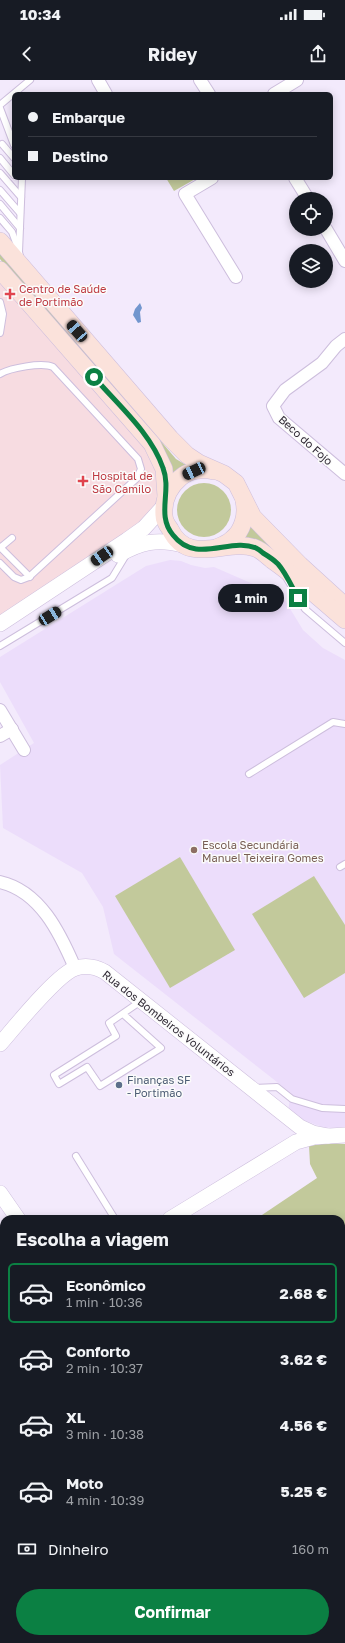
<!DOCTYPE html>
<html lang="pt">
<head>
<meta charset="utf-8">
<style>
  body { margin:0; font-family:"Golos Text",sans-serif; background:#242831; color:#f1f3f6; height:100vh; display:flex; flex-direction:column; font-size:15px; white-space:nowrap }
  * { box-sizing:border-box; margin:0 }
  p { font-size:13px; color:#9ea1a6 }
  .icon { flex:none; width:22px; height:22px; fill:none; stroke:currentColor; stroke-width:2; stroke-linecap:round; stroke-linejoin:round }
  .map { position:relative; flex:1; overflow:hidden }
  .panel { position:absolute; left:0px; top:1135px; width:345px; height:428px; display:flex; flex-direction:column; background:#171b24; border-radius:12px 12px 0 0; box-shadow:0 2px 10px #0003 }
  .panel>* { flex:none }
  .hud { position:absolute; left:12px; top:12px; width:321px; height:88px; border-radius:6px; box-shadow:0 2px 10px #0003; display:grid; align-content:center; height:88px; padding:0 16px; background:#171b24 }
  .buttons { position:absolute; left:289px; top:112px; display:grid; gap:8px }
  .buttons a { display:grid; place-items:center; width:44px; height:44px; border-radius:50%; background:#171b24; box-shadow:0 2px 10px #0003; font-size:20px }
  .end { position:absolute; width:18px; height:18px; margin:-9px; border:5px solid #0b8043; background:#fff; box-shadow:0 0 0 2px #fff }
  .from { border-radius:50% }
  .bubble { position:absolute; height:28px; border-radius:14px; background:#171b24; box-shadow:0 2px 10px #0003; font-size:13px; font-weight:700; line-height:28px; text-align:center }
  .car { position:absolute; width:12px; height:24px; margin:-12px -6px; border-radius:5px; box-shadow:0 0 3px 1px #0007; background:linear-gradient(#222 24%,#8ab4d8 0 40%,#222 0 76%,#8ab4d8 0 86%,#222 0) }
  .hud b { display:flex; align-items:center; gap:14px; height:38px; font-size:15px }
  .hud b+b { border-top:1px solid #363941 }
  .hud i { width:10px; height:10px; background:#f1f3f6 }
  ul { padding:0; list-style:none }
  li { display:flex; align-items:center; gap:12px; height:60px; margin:0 8px 6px; padding:0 8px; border:2px solid transparent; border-radius:6px }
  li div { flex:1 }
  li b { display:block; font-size:15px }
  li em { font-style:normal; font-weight:700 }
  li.current { border-color:#0b8043 }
  li>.icon { width:36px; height:36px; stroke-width:1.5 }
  h2 { padding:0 16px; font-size:18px; line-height:48px }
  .pay { display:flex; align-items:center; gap:10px; height:44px; padding:0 16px; font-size:15px }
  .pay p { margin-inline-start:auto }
  .primary-button { display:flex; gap:8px; margin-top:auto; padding:8px 16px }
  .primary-button a { flex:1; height:46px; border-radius:24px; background:#0b8043; color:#fff; font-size:16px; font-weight:700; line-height:46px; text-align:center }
  .status { display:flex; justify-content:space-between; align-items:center; height:28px; padding:0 20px; background:#171b24; direction:ltr }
  .status svg { height:11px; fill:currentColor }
  header { display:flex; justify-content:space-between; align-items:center; height:52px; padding:0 16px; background:#171b24; font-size:18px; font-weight:700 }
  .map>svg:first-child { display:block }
</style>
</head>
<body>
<div class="status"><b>10:34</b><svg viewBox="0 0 49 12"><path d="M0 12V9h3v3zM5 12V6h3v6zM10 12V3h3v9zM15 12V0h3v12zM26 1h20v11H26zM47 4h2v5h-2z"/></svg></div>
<header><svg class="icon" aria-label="back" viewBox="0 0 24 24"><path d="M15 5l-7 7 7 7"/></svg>Ridey<svg class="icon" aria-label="share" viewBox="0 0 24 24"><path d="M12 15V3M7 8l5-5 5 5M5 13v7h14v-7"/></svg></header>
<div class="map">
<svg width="345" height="1563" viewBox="0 0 345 1563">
  <rect width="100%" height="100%" fill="#f3eafc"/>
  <path fill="#ecddfb" d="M170,480L181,481L191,485L205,488L214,487L283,517L303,550L323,568L345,580V1047L325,1048L306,1041L288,1031L291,1013L114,874L103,827L82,793L3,748L0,685L34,663L0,602V577L146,486Z"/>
  <path fill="#f7dce1" d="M0,190L152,364L164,426L0,544Z"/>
  <g fill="#c2c99b">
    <path d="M166,98H197L174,111Z"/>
    <path d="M0,172L176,379L186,385L172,393L0,179Z"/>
    <circle cx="204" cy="430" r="27"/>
    <path d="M250,445L293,484L243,457Z"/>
    <path d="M180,777L235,870L170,908L115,816Z"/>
    <path d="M314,796L345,845V893L304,918L252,834Z"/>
    <path d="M327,1063L345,1064V1181L341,1180V1139H256L317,1098L310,1084L309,1066Z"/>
    <path d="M341,1369H345V1516L341,1515Z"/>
  </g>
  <path fill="#7296ce" d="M140,223L142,228L140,232L141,242L138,243L133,235L135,229Z"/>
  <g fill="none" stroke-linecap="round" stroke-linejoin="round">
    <g stroke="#cdbedd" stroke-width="8">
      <g id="service">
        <path d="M0,25L30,0"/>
        <path d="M0,28L14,65"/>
        <path d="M2,64L14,78"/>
        <path d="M0,78L14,95"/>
        <path d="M0,93L21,117"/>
        <path d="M0,110L20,133"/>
        <path d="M0,124L20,148"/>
        <path d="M0,138L12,152L18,168"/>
        <path d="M20,176L19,172L22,98"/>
        <path d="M0,222L3,234L0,253"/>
        <path d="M0,294C10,288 42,282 53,287L138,379L141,389L137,398L29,497L21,500L14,497L0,483"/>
        <path d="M0,467L30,497"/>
        <path d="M0,468L12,458"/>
        <path d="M286,497L305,529L345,563"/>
        <path d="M0,566L112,498L126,475"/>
        <path d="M249,694L333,642L345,644"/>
        <path d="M340,787L345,784"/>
        <path d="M123,934L161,968L100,1006L87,987L59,1004L54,995L116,956L109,943L141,921"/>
        <path d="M254,1008L277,1007L292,1019L322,1028L345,1029"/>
        <path d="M76,1076L115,1139"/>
        <path d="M0,1166L4,1163"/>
        <path d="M0,1254L4,1252"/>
      </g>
    </g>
    <g stroke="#cdbedd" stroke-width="14">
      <g id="minor">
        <path d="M98,0L106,14"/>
        <path d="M200,0L209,14"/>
        <path d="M274,14L297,0"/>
        <path d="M212,98L185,114L236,197"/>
        <path d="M295,98L308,119"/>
        <path d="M326,149L345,181"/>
        <path d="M345,259L336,266L322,283L285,310L273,326L279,338L345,394"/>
        <path d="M0,630L24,670"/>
        <path d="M0,656L12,649"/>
        <path d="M0,802C40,811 60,853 75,888"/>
        <path d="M0,1373H4"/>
        <path d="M171,1563V1559"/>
      </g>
    </g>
    <g stroke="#cdbedd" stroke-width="16">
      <g id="tertiary">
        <path d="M118,475C141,462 157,458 183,465"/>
        <path d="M0,544L127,460L144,448L164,426"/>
        <path d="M0,964C14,948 58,893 76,888C86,885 96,887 105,892L300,1047L313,1053L328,1056"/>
        <path d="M0,1113L18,1139"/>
        <path d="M170,1139L296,1062L314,1057L345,1055"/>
        <path d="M0,1562L4,1557"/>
      </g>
    </g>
    <g stroke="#cdbedd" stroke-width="18">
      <g id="secondary">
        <path d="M0,161L170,358L187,375L199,383L224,394L236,403L253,437L300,485L345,526"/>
        <path d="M0,190L152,364L164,389L166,416"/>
        <path d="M214,391C203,388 189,390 180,398C168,408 163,420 164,435C164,440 167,445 170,449C188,487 227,458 255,468C261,470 267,476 272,480C298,498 321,520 345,540"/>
        <path d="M218,467C223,465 228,463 232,459C243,451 247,434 244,421"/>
      </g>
    </g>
    <use href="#service" stroke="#fff" stroke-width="6"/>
    <use href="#minor" stroke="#fff" stroke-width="12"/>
    <use href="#tertiary" stroke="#fff" stroke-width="15"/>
    <use href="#secondary" stroke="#fbe2db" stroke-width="17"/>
  </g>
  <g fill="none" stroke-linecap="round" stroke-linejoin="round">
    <path stroke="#0b8043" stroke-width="5" d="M94,297C118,325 151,353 163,388C172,411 156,435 173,455C196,485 230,457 256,468C258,469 261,471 263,473C268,476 274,480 278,484C286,493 292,507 298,518"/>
  </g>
  <g fill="#e0444e" stroke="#fbfbfb" stroke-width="1.5">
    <path d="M8 208h4v4h4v4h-4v4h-4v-4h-4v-4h4z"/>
    <path d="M81 395h4v4h4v4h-4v4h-4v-4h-4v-4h4z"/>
  </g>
  <circle fill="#8d6e63" stroke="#fbfbfb" stroke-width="1.5" cx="194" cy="770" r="4"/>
  <circle fill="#5c6f8a" stroke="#fbfbfb" stroke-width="1.5" cx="119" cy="1005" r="4"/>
  <g text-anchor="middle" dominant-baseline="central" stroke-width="3" stroke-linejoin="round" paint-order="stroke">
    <g font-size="11" fill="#be3a42" stroke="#fbfbfb" text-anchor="start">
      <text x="19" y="208">Centro de Saúde<tspan x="19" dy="13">de Portimão</tspan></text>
      <text x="92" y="395">Hospital de<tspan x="92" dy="13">São Camilo</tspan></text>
    </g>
    <g font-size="11" fill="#2e2833" stroke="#fbfbfb">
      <text transform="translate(306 360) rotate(42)">Beco do Fojo</text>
      <text transform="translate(169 943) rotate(38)">Rua dos Bombeiros Voluntários</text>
    </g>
    <g font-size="11" fill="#785e54" stroke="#fbfbfb" text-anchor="start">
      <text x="202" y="764">Escola Secundária<tspan x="202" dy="13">Manuel Teixeira Gomes</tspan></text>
    </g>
    <g font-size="11" fill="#4e5e75" stroke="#fbfbfb" text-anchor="start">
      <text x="127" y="999">Finanças SF<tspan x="127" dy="13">- Portimão</tspan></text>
    </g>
  </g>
</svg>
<div class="buttons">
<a><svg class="icon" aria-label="locate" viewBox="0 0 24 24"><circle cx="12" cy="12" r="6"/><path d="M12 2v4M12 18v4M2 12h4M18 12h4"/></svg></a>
<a><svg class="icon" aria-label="layers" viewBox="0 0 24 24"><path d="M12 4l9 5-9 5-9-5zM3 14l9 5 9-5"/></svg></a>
</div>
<i class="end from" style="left:94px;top:297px"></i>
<i class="end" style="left:298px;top:518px"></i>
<div class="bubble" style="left:218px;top:504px;width:66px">1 min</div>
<i class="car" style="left:77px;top:251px;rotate:319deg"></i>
<i class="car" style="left:194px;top:391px;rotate:245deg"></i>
<i class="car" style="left:102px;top:476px;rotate:236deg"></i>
<i class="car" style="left:50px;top:536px;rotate:59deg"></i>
<div class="hud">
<b><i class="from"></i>Embarque</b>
<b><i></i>Destino</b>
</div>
<section class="panel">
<h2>Escolha a viagem</h2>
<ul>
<li class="current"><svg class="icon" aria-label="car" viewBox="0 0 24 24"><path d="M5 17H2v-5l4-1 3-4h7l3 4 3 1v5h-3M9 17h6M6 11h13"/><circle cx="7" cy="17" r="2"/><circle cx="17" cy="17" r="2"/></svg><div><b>Econômico</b><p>1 min · 10:36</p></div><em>2.68 €</em></li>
<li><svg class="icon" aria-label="car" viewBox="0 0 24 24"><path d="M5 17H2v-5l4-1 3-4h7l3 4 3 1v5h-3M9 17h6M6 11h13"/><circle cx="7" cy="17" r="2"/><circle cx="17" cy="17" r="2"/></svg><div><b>Conforto</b><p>2 min · 10:37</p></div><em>3.62 €</em></li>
<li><svg class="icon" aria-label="car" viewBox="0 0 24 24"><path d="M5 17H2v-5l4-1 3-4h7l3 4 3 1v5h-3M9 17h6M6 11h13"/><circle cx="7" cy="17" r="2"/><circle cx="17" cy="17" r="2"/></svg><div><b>XL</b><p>3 min · 10:38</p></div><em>4.56 €</em></li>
<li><svg class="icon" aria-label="car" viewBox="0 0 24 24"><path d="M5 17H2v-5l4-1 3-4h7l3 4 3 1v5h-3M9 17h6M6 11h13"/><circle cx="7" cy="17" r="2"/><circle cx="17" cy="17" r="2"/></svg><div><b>Moto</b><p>4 min · 10:39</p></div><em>5.25 €</em></li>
</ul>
<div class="pay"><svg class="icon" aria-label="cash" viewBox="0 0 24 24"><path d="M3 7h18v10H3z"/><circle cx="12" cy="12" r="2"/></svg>Dinheiro<p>160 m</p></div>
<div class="primary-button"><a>Confirmar</a></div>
</section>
</div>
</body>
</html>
